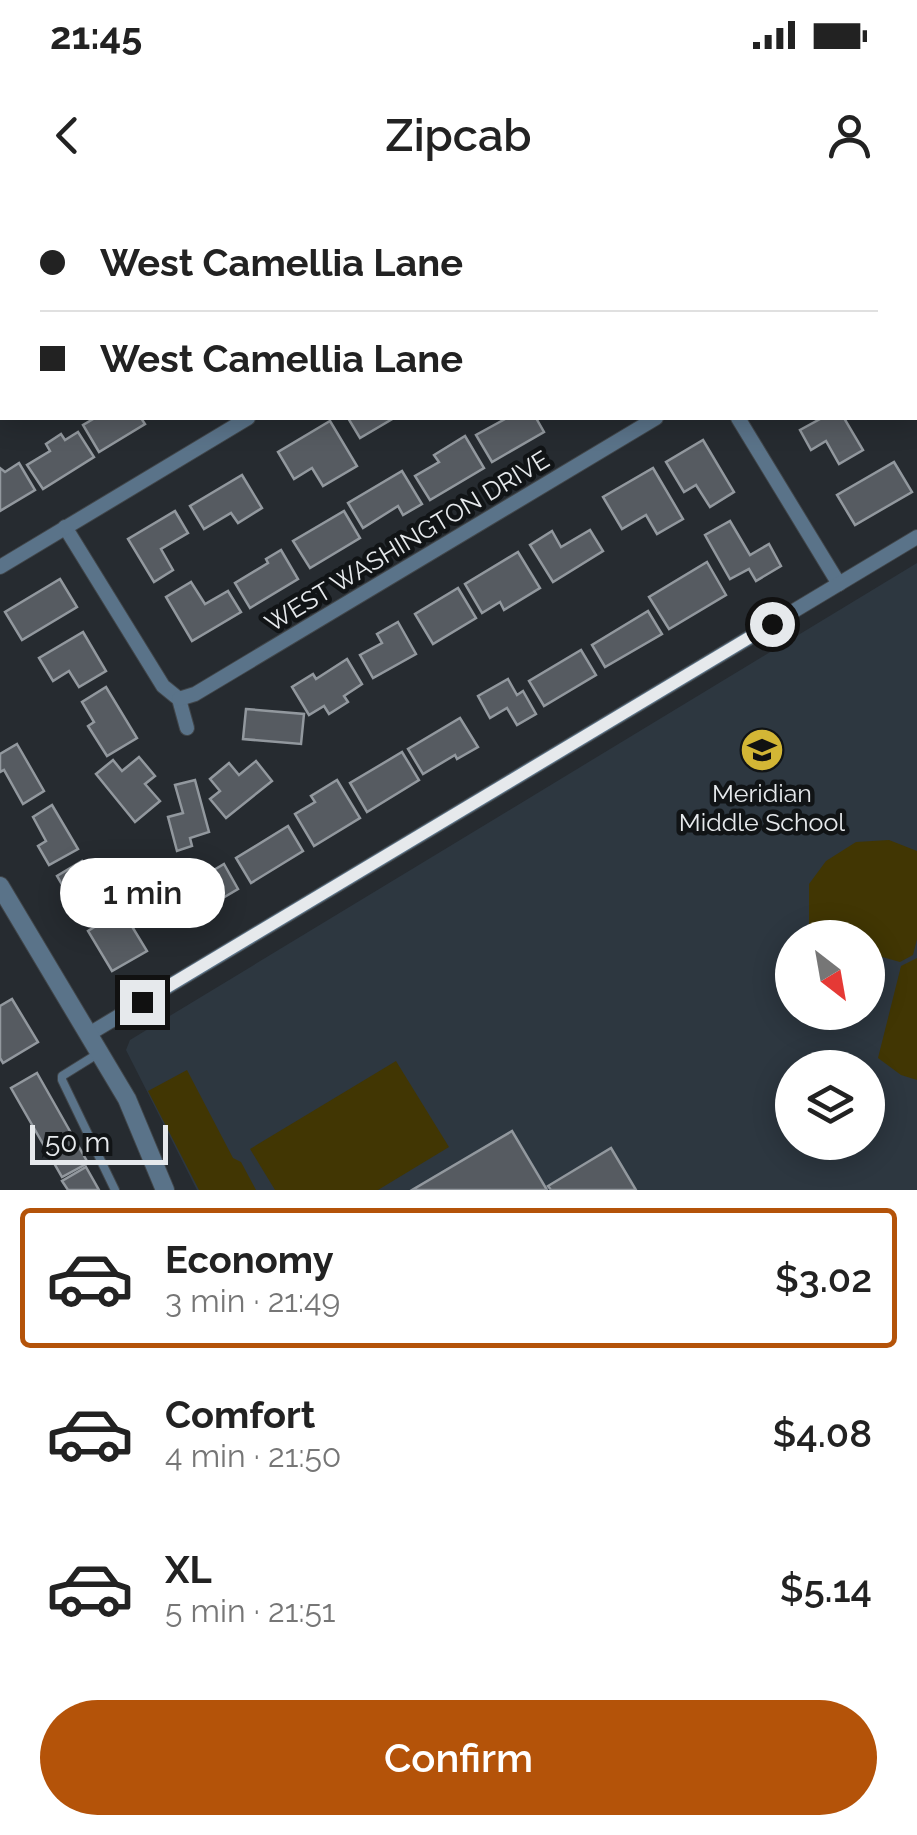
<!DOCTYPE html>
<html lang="en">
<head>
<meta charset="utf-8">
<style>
  body { margin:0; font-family:Raleway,sans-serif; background:#f6f6f6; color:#222; height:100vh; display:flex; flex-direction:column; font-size:38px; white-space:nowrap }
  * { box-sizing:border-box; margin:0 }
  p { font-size:32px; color:#767676 }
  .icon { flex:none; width:55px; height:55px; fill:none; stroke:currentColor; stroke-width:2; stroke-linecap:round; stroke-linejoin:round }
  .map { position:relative; height:990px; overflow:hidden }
  .details { display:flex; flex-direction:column; background:#fff; flex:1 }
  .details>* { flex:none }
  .guide { position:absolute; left:0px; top:0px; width:918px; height:220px; box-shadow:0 5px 25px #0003; display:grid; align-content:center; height:220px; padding:0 40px; background:#fff }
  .needle { width:65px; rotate:149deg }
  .controls { position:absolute; left:775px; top:720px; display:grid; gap:20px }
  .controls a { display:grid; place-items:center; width:110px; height:110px; border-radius:50%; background:#fff; box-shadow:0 5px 25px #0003; font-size:50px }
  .scale { position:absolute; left:30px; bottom:25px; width:138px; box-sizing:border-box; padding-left:10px; border:5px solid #e6e9ec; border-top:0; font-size:28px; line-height:35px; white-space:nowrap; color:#e6e9ec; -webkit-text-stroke:8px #111416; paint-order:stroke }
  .end { position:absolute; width:45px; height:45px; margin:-22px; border:12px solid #e6e9ec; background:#111; box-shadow:0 0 0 5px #111 }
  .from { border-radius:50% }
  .bubble { position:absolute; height:70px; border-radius:35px; background:#fff; box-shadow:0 5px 25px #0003; font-size:32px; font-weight:600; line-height:70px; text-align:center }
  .guide b { display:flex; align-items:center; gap:35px; height:95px; font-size:38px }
  .guide b+b { border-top:2px solid #e0e0e0 }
  .guide i { width:25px; height:25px; background:#222 }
  ul { padding:18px 0 0; list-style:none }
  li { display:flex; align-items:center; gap:30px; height:140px; margin:0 20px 15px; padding:0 20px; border:5px solid transparent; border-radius:10px }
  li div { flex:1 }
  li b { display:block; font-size:38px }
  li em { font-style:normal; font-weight:600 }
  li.current { border-color:#b45309 }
  li>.icon { width:90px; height:90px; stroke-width:1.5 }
  .primary-button { display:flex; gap:20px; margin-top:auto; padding:20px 40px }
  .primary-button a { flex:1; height:115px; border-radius:60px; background:#b45309; color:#fff; font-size:40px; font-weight:600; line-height:115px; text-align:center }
  .status { display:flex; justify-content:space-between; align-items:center; height:70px; padding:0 50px; background:#fff; direction:ltr }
  .status svg { height:28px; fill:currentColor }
  header { display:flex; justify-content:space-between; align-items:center; height:130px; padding:0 40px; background:#fff; font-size:45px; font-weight:600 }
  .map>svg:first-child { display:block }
</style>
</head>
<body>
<div class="status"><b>21:45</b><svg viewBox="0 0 49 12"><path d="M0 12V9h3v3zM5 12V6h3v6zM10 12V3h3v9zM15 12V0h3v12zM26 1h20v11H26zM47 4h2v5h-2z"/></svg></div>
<header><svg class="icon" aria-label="back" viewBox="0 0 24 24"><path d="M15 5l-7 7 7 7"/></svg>Zipcab<svg class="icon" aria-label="person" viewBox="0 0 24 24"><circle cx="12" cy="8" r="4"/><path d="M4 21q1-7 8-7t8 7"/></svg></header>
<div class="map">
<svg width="917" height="990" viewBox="0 0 917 990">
  <rect width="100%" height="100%" fill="#262b30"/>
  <path fill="#2d3740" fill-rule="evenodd" d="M917,363V990H197L126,850L130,840ZM792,738H868V812H792ZM792,868H868V942H792Z"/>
  <g fill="#413603">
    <path d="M889,640L917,651V739L913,755L900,762L868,753V738L809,736V684L826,661L856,642Z"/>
    <path d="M917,758V880L901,875L878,858L901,766Z"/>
    <path d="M396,861L449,947L378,990H275L250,949Z"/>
    <path d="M187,870L233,958L241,962L256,990H199L148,891Z"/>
  </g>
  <g fill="#565b61" stroke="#92989e" stroke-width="2.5">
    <path d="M95,218H141L145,224L99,252L83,225Z"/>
    <path d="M348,218H394L360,238Z"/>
    <path d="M507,218H536L544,232L492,262L476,235Z"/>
    <path d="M822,218H844L863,250L839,264L826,241L811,250L800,230Z"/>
    <path d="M330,221L357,266L323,286L312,268L294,279L278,252Z"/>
    <path d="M78,232L94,257L43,289L27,265L50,251L46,244L61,234L65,240Z"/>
    <path d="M465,236L484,268L430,300L415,276L439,262L434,255Z"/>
    <path d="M703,240L734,292L710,307L696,285L684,292L666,262Z"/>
    <path d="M894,262L912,292L855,325L837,295Z"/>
    <path d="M19,263L35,290L0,311V268L5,272Z"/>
    <path d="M653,268L683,319L657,334L646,315L622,329L603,297Z"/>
    <path d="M402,271L422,304L403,315L398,306L363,328L348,303Z"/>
    <path d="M242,275L262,308L238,323L231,313L204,329L190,306Z"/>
    <path d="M175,311L188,333L161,349L173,370L154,382L128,339Z"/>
    <path d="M344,311L360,338L310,368L293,341Z"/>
    <path d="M730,321L750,355L769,344L781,366L756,381L749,369L730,379L705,335Z"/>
    <path d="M590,330L603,351L553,382L530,345L552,331L561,347Z"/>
    <path d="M281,350L298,379L250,408L235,383L268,363L266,359Z"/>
    <path d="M518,352L540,388L504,410L500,402L482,413L465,384Z"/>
    <path d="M707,362L726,395L669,429L649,397Z"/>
    <path d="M60,379L77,407L22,440L5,412Z"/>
    <path d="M191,382L205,404L228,391L241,412L192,441L166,397Z"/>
    <path d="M458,388L476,418L433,444L415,414Z"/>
    <path d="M648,411L662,434L605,467L592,445Z"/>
    <path d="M398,422L416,454L373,478L360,455L382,443L377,434Z"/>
    <path d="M83,432L106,471L79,487L69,471L53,481L39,458Z"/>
    <path d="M581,450L596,475L544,506L529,481Z"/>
    <path d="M347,459L362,484L344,496L348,502L329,514L324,506L309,515L292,487L313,474L316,479Z"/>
    <path d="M508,479L517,495L523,491L536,514L517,525L507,508L490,518L478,496Z"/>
    <path d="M106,487L137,538L107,556L88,526L94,522L82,502Z"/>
    <path d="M246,509L304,514L301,544L243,539Z"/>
    <path d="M460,518L478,547L457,559L455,555L423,574L408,549Z"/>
    <path d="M17,544L44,591L23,604L4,570L0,572V554Z"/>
    <path d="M402,552L419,580L367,612L350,583Z"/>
    <path d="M139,557L155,576L145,584L160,601L135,622L96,574L113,560L122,571Z"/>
    <path d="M256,561L272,581L226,618L210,599L220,591L210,579L229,563L239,575Z"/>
    <path d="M195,580L209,632L190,638L192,646L177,651L168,617L183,613L175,585Z"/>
    <path d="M337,580L360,618L314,646L295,614L315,602L311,596Z"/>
    <path d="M52,605L78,649L49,665L38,646L46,641L33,617Z"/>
    <path d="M288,626L303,651L251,683L236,658Z"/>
    <path d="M82,661L108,704L82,719L57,676Z"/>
    <path d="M224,664L238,689L182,722L167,698Z"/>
    <path d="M122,710L147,751L112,771L88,731Z"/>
    <path d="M12,799L38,842L3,863L0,858V806Z"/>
    <path d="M37,873L88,963L62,977L11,888Z"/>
    <path d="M512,931L547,990H412Z"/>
    <path d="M611,948L636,990H551L548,986Z"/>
    <path d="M86,967L99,990H68L62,981Z"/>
  </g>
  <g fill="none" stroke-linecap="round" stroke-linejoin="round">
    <g stroke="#41464a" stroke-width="10">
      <path id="service" d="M99,853L62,876V880L115,990"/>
    </g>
    <g stroke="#41464a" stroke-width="16">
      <g id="minor">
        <path d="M608,0L609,2"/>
        <path d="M891,0L893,2"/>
        <path d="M158,2L162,0"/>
        <path d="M915,40L917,43"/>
        <path d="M0,77H2"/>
        <path d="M738,218L839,384"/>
        <path d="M65,327L163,486L179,499L187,528"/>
        <path d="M0,367L248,218"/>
        <path d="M179,499L195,494L656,218"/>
        <path d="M89,834L917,337"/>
      </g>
    </g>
    <g stroke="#41464a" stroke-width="20">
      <path id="tertiary" d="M0,686L127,899L165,990"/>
    </g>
    <use href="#service" stroke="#5a7389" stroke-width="8"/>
    <use href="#minor" stroke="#5a7389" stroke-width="14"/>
    <use href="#tertiary" stroke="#5a7389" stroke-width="18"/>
  </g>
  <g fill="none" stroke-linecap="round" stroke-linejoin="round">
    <path stroke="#e6e9ec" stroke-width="12" d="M142,802L772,424"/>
  </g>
  <defs>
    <g id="school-disc" transform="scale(2.25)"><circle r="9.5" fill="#d3b635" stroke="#111416"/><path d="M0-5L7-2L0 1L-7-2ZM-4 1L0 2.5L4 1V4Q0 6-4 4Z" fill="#111"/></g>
  </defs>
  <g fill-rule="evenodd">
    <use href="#school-disc" x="762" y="550"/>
  </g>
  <g text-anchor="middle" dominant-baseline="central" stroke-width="9" stroke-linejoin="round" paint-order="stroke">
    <g font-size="25" fill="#e6e9ec" stroke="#111416">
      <text transform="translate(407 341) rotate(-31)">WEST WASHINGTON DRIVE</text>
    </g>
    <g font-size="25" fill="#e6e9ec" stroke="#111416">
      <text x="762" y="593">Meridian<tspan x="762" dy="29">Middle School</tspan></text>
    </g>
  </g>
</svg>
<div class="controls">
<a><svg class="needle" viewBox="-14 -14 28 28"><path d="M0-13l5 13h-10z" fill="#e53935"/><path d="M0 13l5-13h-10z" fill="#767676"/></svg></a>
<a><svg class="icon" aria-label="layers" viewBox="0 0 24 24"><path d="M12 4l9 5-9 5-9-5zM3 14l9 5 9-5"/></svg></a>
</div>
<div class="scale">50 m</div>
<i class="end from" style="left:772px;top:424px"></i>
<i class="end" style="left:142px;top:802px"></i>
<div class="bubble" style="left:60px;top:658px;width:165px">1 min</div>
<div class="guide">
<b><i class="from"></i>West Camellia Lane</b>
<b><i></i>West Camellia Lane</b>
</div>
</div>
<section class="details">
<ul>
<li class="current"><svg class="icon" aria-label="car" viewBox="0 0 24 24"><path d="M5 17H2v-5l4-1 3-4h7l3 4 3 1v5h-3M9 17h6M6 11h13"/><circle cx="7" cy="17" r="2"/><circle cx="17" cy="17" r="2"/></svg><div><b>Economy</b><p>3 min · 21:49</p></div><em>$3.02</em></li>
<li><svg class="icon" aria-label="car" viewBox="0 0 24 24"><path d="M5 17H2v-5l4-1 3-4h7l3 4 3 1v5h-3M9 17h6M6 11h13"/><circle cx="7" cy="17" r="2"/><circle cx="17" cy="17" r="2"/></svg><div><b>Comfort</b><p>4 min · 21:50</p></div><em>$4.08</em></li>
<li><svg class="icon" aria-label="car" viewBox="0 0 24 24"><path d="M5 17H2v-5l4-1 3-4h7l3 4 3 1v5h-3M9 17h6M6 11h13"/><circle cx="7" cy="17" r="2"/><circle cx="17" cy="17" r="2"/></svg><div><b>XL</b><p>5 min · 21:51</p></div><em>$5.14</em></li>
</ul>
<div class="primary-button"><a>Confirm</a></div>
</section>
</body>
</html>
